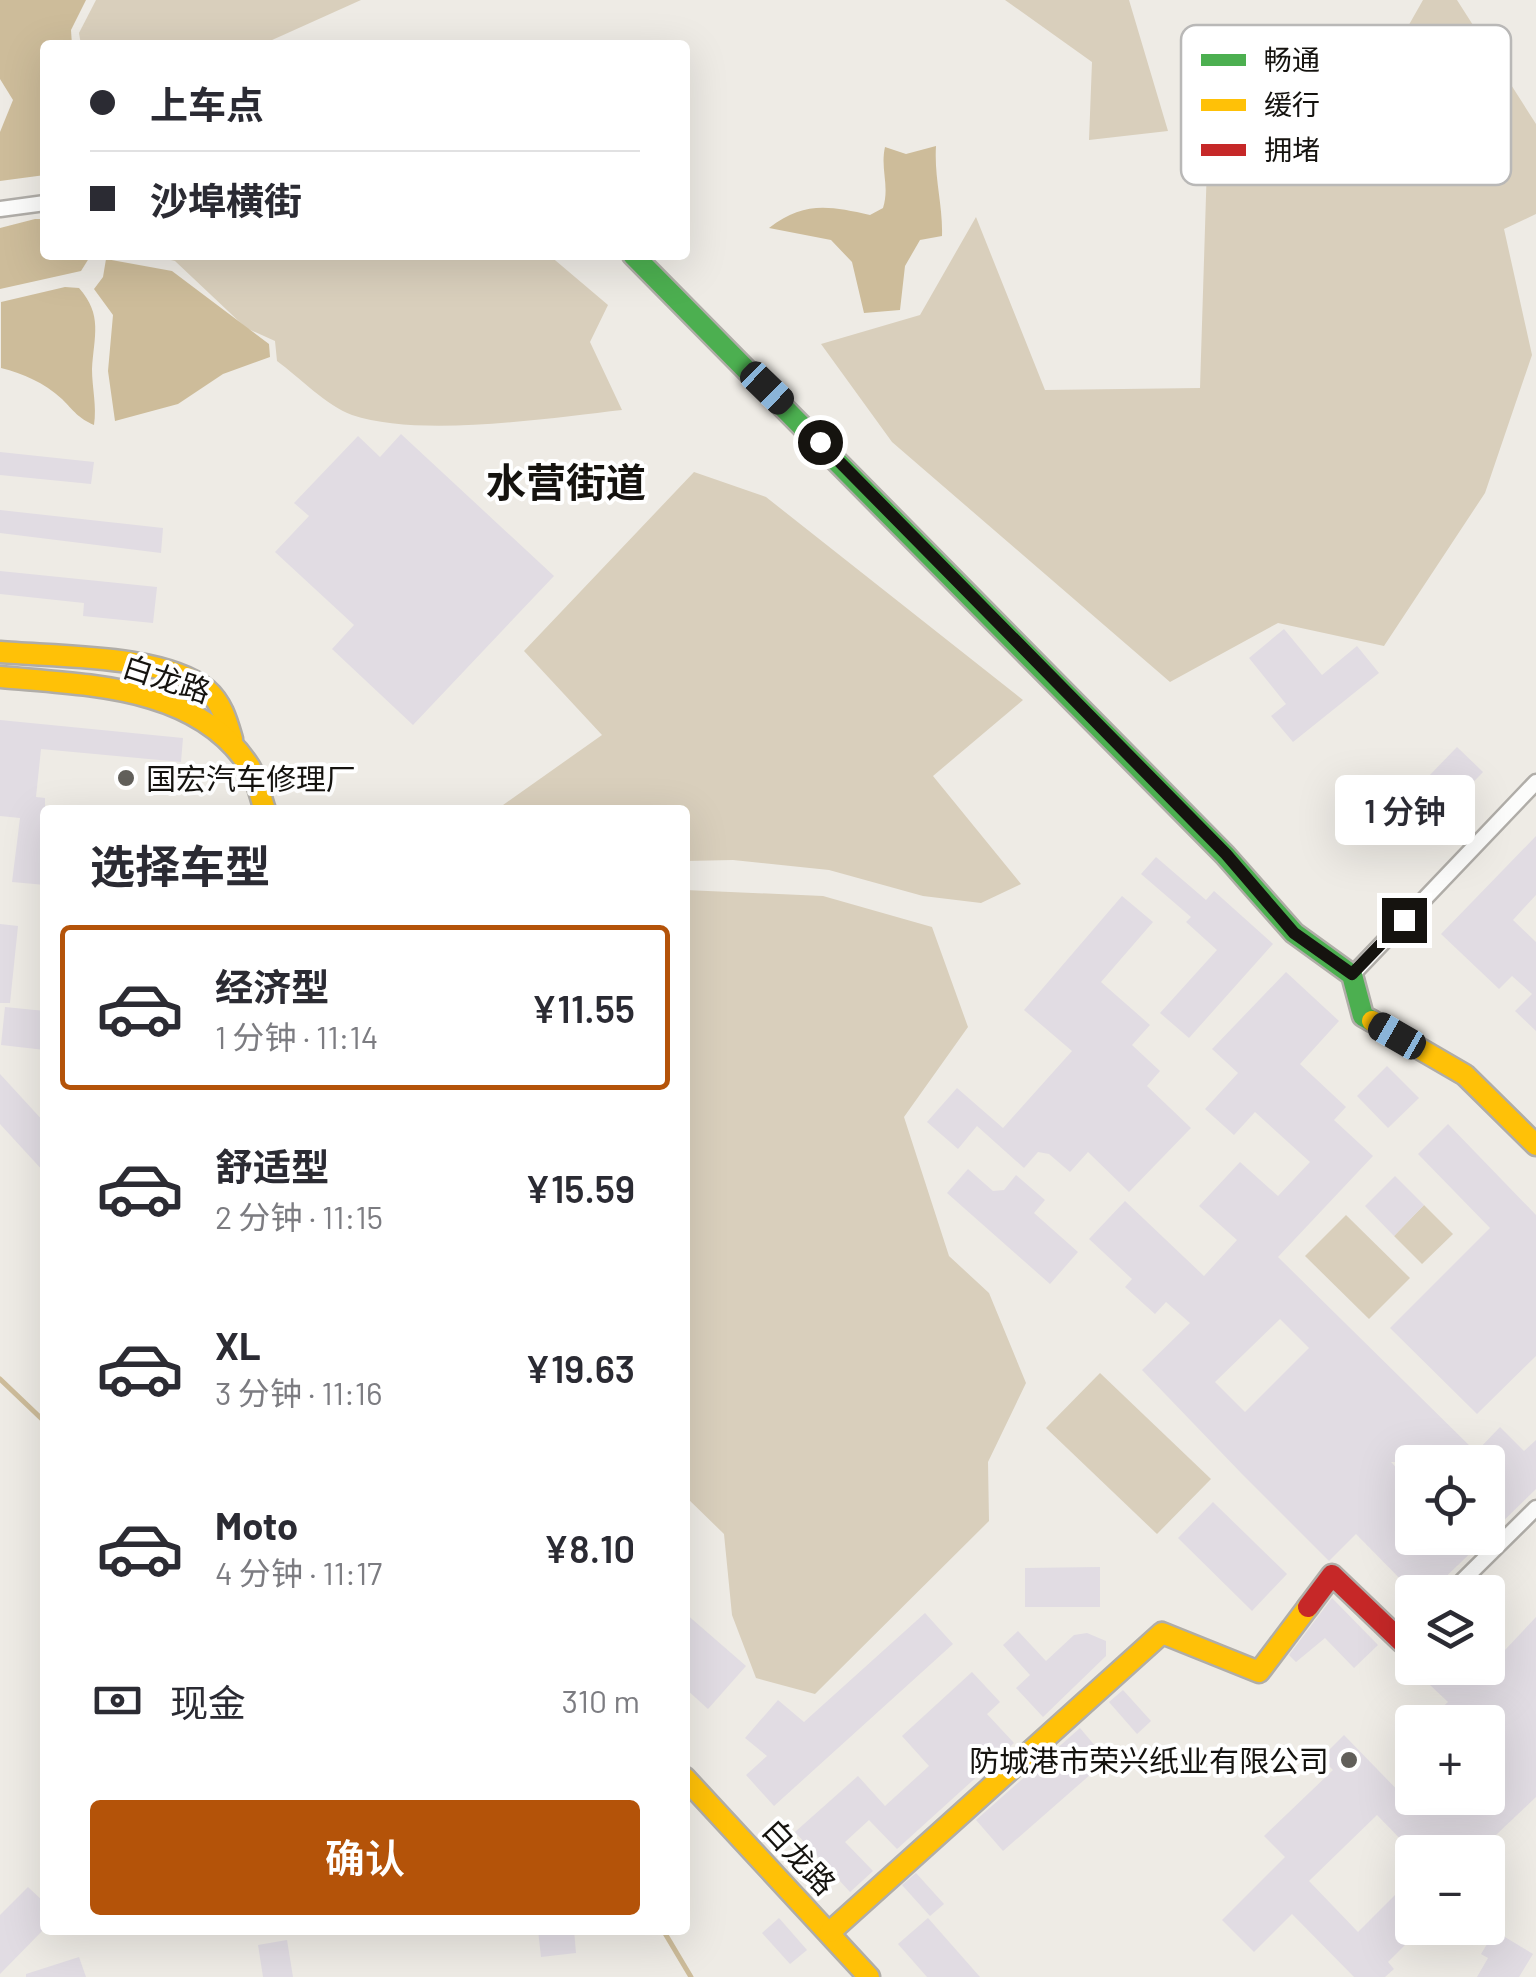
<!DOCTYPE html>
<html lang="zh">
<head>
<meta charset="utf-8">
<style>
  body { margin:0; font-family:Barlow,"Noto Sans SC",sans-serif; background:#f7f7f7; color:#2b2b33; height:100vh; display:flex; flex-direction:column; font-size:38px; white-space:nowrap }
  * { box-sizing:border-box; margin:0 }
  p { font-size:32px; color:#7c7c81 }
  .icon { flex:none; width:55px; height:55px; fill:none; stroke:currentColor; stroke-width:2; stroke-linecap:round; stroke-linejoin:round }
  .map { position:relative; flex:1; overflow:hidden }
  .drawer { position:absolute; left:40px; top:805px; width:650px; height:1130px; display:flex; flex-direction:column; background:#fff; border-radius:10px; box-shadow:0 10px 40px #0002 }
  .drawer>* { flex:none }
  .top-card { position:absolute; left:40px; top:40px; width:650px; height:220px; border-radius:10px; box-shadow:0 10px 40px #0002; display:grid; align-content:center; height:220px; padding:0 50px; background:#fff }
  .tools { position:absolute; left:1395px; top:1445px; display:grid; gap:20px }
  .tools a { display:grid; place-items:center; width:110px; height:110px; border-radius:10px; background:#fff; box-shadow:0 10px 40px #0002; font-size:50px }
  .end { position:absolute; width:45px; height:45px; margin:-22px; border:12px solid #15130f; background:#fff; box-shadow:0 0 0 5px #fff }
  .from { border-radius:50% }
  .bubble { position:absolute; height:70px; border-radius:10px; background:#fff; box-shadow:0 10px 40px #0002; font-size:32px; font-weight:600; line-height:70px; text-align:center }
  .car { position:absolute; width:30px; height:60px; margin:-30px -15px; border-radius:12px; box-shadow:0 0 8px 2px #0007; background:linear-gradient(#222 24%,#8ab4d8 0 40%,#222 0 76%,#8ab4d8 0 86%,#222 0) }
  .top-card b { display:flex; align-items:center; gap:35px; height:95px; font-size:38px }
  .top-card b+b { border-top:2px solid #e1e1e2 }
  .top-card i { width:25px; height:25px; background:#2b2b33 }
  ul { padding:0; list-style:none }
  li { display:flex; align-items:center; gap:30px; height:165px; margin:0 20px 15px; padding:0 30px; border:5px solid transparent; border-radius:10px }
  li div { flex:1 }
  li b { display:block; font-size:38px }
  li em { font-style:normal; font-weight:600 }
  li.selected { border-color:#b45309 }
  li>.icon { width:90px; height:90px; stroke-width:1.5 }
  h2 { padding:0 50px; font-size:45px; line-height:120px }
  .pay { display:flex; align-items:center; gap:25px; height:110px; padding:0 50px; font-size:38px }
  .pay p { margin-inline-start:auto }
  .button { display:flex; gap:20px; margin-top:auto; padding:20px 50px }
  .button a { flex:1; height:115px; border-radius:10px; background:#b45309; color:#fff; font-size:40px; font-weight:600; line-height:115px; text-align:center }
  .map>svg:first-child { display:block }
</style>
</head>
<body>
<div class="map">
<svg width="1536" height="1977" viewBox="0 0 1536 1977">
  <rect width="100%" height="100%" fill="#eeebe5"/>
  <g fill="#d9cfbc">
    <path d="M96,0H361L261,45H81L79,33Z"/>
    <path d="M1005,0H1129L1168,131L1089,140L1092,62Z"/>
    <path d="M1423,0H1457L1536,124V214L1504,229L1532,355L1485,493L1384,646L1278,623L1170,682L892,442L821,344L920,315L976,217L1045,390L1200,388L1207,164H1330Z"/>
    <path d="M150,255H549L608,305L590,342L622,410C550,418 420,438 352,415C327,406 299,377 277,361L275,341L246,328L175,261Z"/>
    <path d="M694,472L766,497L1023,700L933,776L1021,884L981,903L923,896L829,870L733,860L685,861V810H496L602,735L524,651Z"/>
    <path d="M685,890L823,896L932,927L968,1027L904,1117L949,1256L989,1293L1026,1383L988,1462L989,1521L815,1694L756,1678L732,1615L724,1534L685,1496Z"/>
    <path d="M1424,1205L1453,1234L1422,1264L1394,1236Z"/>
    <path d="M1346,1215L1410,1278L1369,1319L1305,1256Z"/>
    <path d="M1100,1373L1211,1479L1157,1534L1046,1428Z"/>
  </g>
  <g fill="#cdbc9a">
    <path d="M0,0H86L71,30L72,45H45V175L0,181V132L13,100L0,79Z"/>
    <path d="M936,146C934,178 943,205 942,236L920,240L905,266L900,310L864,313L852,262L831,240L769,228C804,201 829,206 870,215L883,208C890,186 880,169 885,147L906,154Z"/>
    <path d="M35,219H45V255H91L81,271L0,289V228Z"/>
    <path d="M106,259L172,271L269,344L270,357L223,374L178,404L115,421L108,371L113,315L94,289L103,277Z"/>
    <path d="M65,287L79,288C103,315 94,336 92,369C92,388 97,406 94,425C78,418 74,411 62,399C43,382 24,374 1,368V302Z"/>
  </g>
  <g fill="none" stroke-linecap="round" stroke-linejoin="round">
    <g stroke="#cdbc9a" stroke-width="5">
      <path d="M0,1379L45,1422"/>
      <path d="M663,1930L691,1977"/>
    </g>
  </g>
  <g fill="#e1dce3" fill-rule="evenodd">
    <path d="M401,434L554,576L413,725L332,649L354,625L275,552L309,516L294,503L358,436L380,457Z"/>
    <path d="M0,452L94,462L91,484L0,475Z"/>
    <path d="M0,510L163,528L161,553L0,533Z"/>
    <path d="M0,571L157,587L153,623L83,616L84,603L0,594Z"/>
    <path d="M1284,629L1322,675L1357,646L1379,673L1293,742L1271,716L1286,704L1249,658Z"/>
    <path d="M0,720L183,738L181,762L41,749L36,797L45,798V885L12,882L20,818L0,816Z"/>
    <path d="M1457,747L1483,772L1424,833L1398,808Z"/>
    <path d="M1536,836V895L1513,920L1536,942V1031L1515,1011L1532,994L1512,976L1499,989L1441,934Z"/>
    <path d="M1156,857L1206,900L1214,891L1273,944L1189,1038L1160,1013L1217,950L1186,922L1191,917L1141,874Z"/>
    <path d="M1122,896L1153,922L1101,982L1150,1025L1132,1045L1160,1071L1147,1086L1191,1128L1129,1192L1088,1152L1070,1172L1049,1154L1038,1152L1024,1168L977,1126L958,1149L927,1122L957,1088L1003,1128L1072,1051L1024,1010Z"/>
    <path d="M0,924L18,926L10,1003H0Z"/>
    <path d="M1286,972L1339,1021L1300,1064L1346,1107L1334,1120L1373,1156L1278,1257L1476,1452L1500,1427L1524,1451L1536,1440V1489L1488,1536V1462H1391L1412,1484V1538H1486L1430,1592H1413L1356,1534L1329,1561L1242,1474L1142,1370L1190,1323L1166,1302L1155,1314L1125,1287L1132,1279L1089,1239L1125,1201L1204,1276L1237,1240L1199,1206L1240,1162L1278,1196L1310,1162L1255,1112L1234,1135L1205,1109L1238,1073L1212,1049ZM1280,1319L1309,1348L1245,1412L1215,1382Z"/>
    <path d="M5,1007L45,1011V1050L1,1045Z"/>
    <path d="M1387,1066L1419,1098L1388,1128L1357,1096Z"/>
    <path d="M0,1074L45,1123V1173L0,1124Z"/>
    <path d="M1448,1124L1536,1215V1356L1477,1414L1390,1328L1490,1228L1418,1154Z"/>
    <path d="M968,1169L993,1191L1004,1190L1016,1175L1045,1200L1034,1213L1078,1252L1050,1284L947,1193Z"/>
    <path d="M1395,1176L1424,1205L1394,1236L1365,1206Z"/>
    <path d="M1213,1502L1287,1574L1252,1611L1178,1538Z"/>
    <path d="M1100,1567V1607H1025V1568Z"/>
    <path d="M1332,1598L1378,1645L1354,1668L1325,1638L1296,1662L1289,1655Z"/>
    <path d="M685,1613L746,1666L708,1709L685,1688Z"/>
    <path d="M925,1613L953,1644L774,1806L746,1775L767,1756L745,1738L778,1700L804,1722Z"/>
    <path d="M1536,1617V1797L1478,1852H1413L1377,1815L1309,1881L1358,1932L1412,1878V1928H1422L1388,1962L1394,1969L1385,1977H1354L1292,1914L1254,1952L1222,1920L1285,1857L1264,1836L1333,1770L1321,1758L1344,1735L1411,1804L1417,1798H1488V1722H1426L1448,1702L1412,1668H1488Z"/>
    <path d="M1018,1631L1046,1661L1074,1635L1087,1633L1106,1641V1656L1043,1717L1016,1688L1030,1675L1003,1645Z"/>
    <path d="M972,1672L1000,1702L987,1714L1014,1743L897,1849L869,1820L845,1842L873,1871L850,1892L795,1832L858,1776L885,1806L929,1766L902,1736Z"/>
    <path d="M1123,1690L1151,1721L1137,1734L1109,1702Z"/>
    <path d="M1080,1728L1107,1760L1003,1851L976,1820Z"/>
    <path d="M916,1873L944,1904L930,1916L902,1885Z"/>
    <path d="M28,1887L45,1903V1928L0,1974V1915Z"/>
    <path d="M779,1918L807,1950L790,1964L762,1933Z"/>
    <path d="M928,1918L980,1977H927L898,1944Z"/>
    <path d="M538,1930H574L576,1953L541,1957Z"/>
    <path d="M1495,1931L1533,1954L1519,1977H1477L1488,1958L1481,1954Z"/>
    <path d="M287,1940L293,1977H263L258,1945Z"/>
    <path d="M79,1957L86,1977H26V1974Z"/>
  </g>
  <g fill="none" stroke-linecap="round" stroke-linejoin="round">
    <g stroke="#b0ada8" stroke-width="19">
      <g id="street">
        <path d="M0,209L45,203"/>
        <path d="M1352,975L1536,782"/>
        <path d="M1451,1592L1536,1508"/>
      </g>
    </g>
    <g stroke="#b0ada8" stroke-width="25">
      <path id="fast" d="M633,255L1225,855L1294,933L1352,975L1363,1016L1372,1021"/>
    </g>
    <g stroke="#b0ada8" stroke-width="25">
      <g id="slow">
        <path d="M0,652C55,657 164,654 207,690C222,703 227,722 232,739"/>
        <path d="M0,677C86,685 197,685 249,766C257,778 260,796 265,810"/>
        <path d="M1372,1021L1465,1075L1536,1145"/>
        <path d="M685,1778L869,1977"/>
        <path d="M830,1932L1162,1633L1259,1672L1308,1607"/>
      </g>
    </g>
    <g stroke="#b0ada8" stroke-width="25">
      <path id="jam" d="M1308,1607L1332,1575L1402,1642L1412,1631"/>
    </g>
    <use href="#street" stroke="#fcfcfb" stroke-width="14"/>
    <use href="#fast" stroke="#4caf50" stroke-width="20"/>
    <use href="#slow" stroke="#ffc107" stroke-width="20"/>
    <use href="#jam" stroke="#c62828" stroke-width="20"/>
  </g>
  <g fill="none" stroke-linecap="round" stroke-linejoin="round">
    <path stroke="#15130f" stroke-width="12" d="M820,442L1226,854L1294,933L1352,974L1404,920"/>
  </g>
  <g fill="#615f5a" stroke="#fff" stroke-width="4">
    <circle cx="126" cy="778" r="10"/>
    <circle cx="1349" cy="1760" r="10"/>
  </g>
  <g text-anchor="middle" dominant-baseline="central" stroke-width="8" stroke-linejoin="round" paint-order="stroke">
    <g font-size="30" fill="#15130f" stroke="#fff">
      <text transform="translate(167 678) rotate(18)">白龙路</text>
      <text transform="translate(800 1856) rotate(47)">白龙路</text>
    </g>
    <g font-size="30" fill="#15130f" stroke="#fff" text-anchor="start">
      <text x="146" y="778">国宏汽车修理厂</text>
      <text x="1329" y="1760" text-anchor="end">防城港市荣兴纸业有限公司</text>
    </g>
    <g font-size="40" font-weight="bold" fill="#15130f" stroke="#fff">
      <text x="566" y="481">水营街道</text>
    </g>
  </g>
  <rect x="1181" y="25" width="330" height="160" rx="15" fill="#fff" stroke="#b9b8b7" stroke-width="2.5"/>
  <rect x="1201" y="54" width="45" height="12" fill="#4caf50"/>
  <rect x="1201" y="99" width="45" height="12" fill="#ffc107"/>
  <rect x="1201" y="144" width="45" height="12" fill="#c62828"/>
  <g font-size="28" fill="#15130f">
    <text x="1264" y="70">畅通</text>
    <text x="1264" y="115">缓行</text>
    <text x="1264" y="160">拥堵</text>
  </g>
</svg>
<div class="tools">
<a><svg class="icon" aria-label="locate" viewBox="0 0 24 24"><circle cx="12" cy="12" r="6"/><path d="M12 2v4M12 18v4M2 12h4M18 12h4"/></svg></a>
<a><svg class="icon" aria-label="layers" viewBox="0 0 24 24"><path d="M12 4l9 5-9 5-9-5zM3 14l9 5 9-5"/></svg></a>
<a>+</a>
<a>−</a>
</div>
<i class="end from" style="left:820px;top:442px"></i>
<i class="end" style="left:1404px;top:920px"></i>
<div class="bubble" style="left:1335px;top:775px;width:140px">1 分钟</div>
<i class="car" style="left:767px;top:388px;rotate:134deg"></i>
<i class="car" style="left:1397px;top:1036px;rotate:300deg"></i>
<div class="top-card">
<b><i class="from"></i>上车点</b>
<b><i></i>沙埠横街</b>
</div>
<section class="drawer">
<h2>选择车型</h2>
<ul>
<li class="selected"><svg class="icon" aria-label="car" viewBox="0 0 24 24"><path d="M5 17H2v-5l4-1 3-4h7l3 4 3 1v5h-3M9 17h6M6 11h13"/><circle cx="7" cy="17" r="2"/><circle cx="17" cy="17" r="2"/></svg><div><b>经济型</b><p>1 分钟 · 11:14</p></div><em>¥11.55</em></li>
<li><svg class="icon" aria-label="car" viewBox="0 0 24 24"><path d="M5 17H2v-5l4-1 3-4h7l3 4 3 1v5h-3M9 17h6M6 11h13"/><circle cx="7" cy="17" r="2"/><circle cx="17" cy="17" r="2"/></svg><div><b>舒适型</b><p>2 分钟 · 11:15</p></div><em>¥15.59</em></li>
<li><svg class="icon" aria-label="car" viewBox="0 0 24 24"><path d="M5 17H2v-5l4-1 3-4h7l3 4 3 1v5h-3M9 17h6M6 11h13"/><circle cx="7" cy="17" r="2"/><circle cx="17" cy="17" r="2"/></svg><div><b>XL</b><p>3 分钟 · 11:16</p></div><em>¥19.63</em></li>
<li><svg class="icon" aria-label="car" viewBox="0 0 24 24"><path d="M5 17H2v-5l4-1 3-4h7l3 4 3 1v5h-3M9 17h6M6 11h13"/><circle cx="7" cy="17" r="2"/><circle cx="17" cy="17" r="2"/></svg><div><b>Moto</b><p>4 分钟 · 11:17</p></div><em>¥8.10</em></li>
</ul>
<div class="pay"><svg class="icon" aria-label="cash" viewBox="0 0 24 24"><path d="M3 7h18v10H3z"/><circle cx="12" cy="12" r="2"/></svg>现金<p>310 m</p></div>
<div class="button"><a>确认</a></div>
</section>
</div>
</body>
</html>
